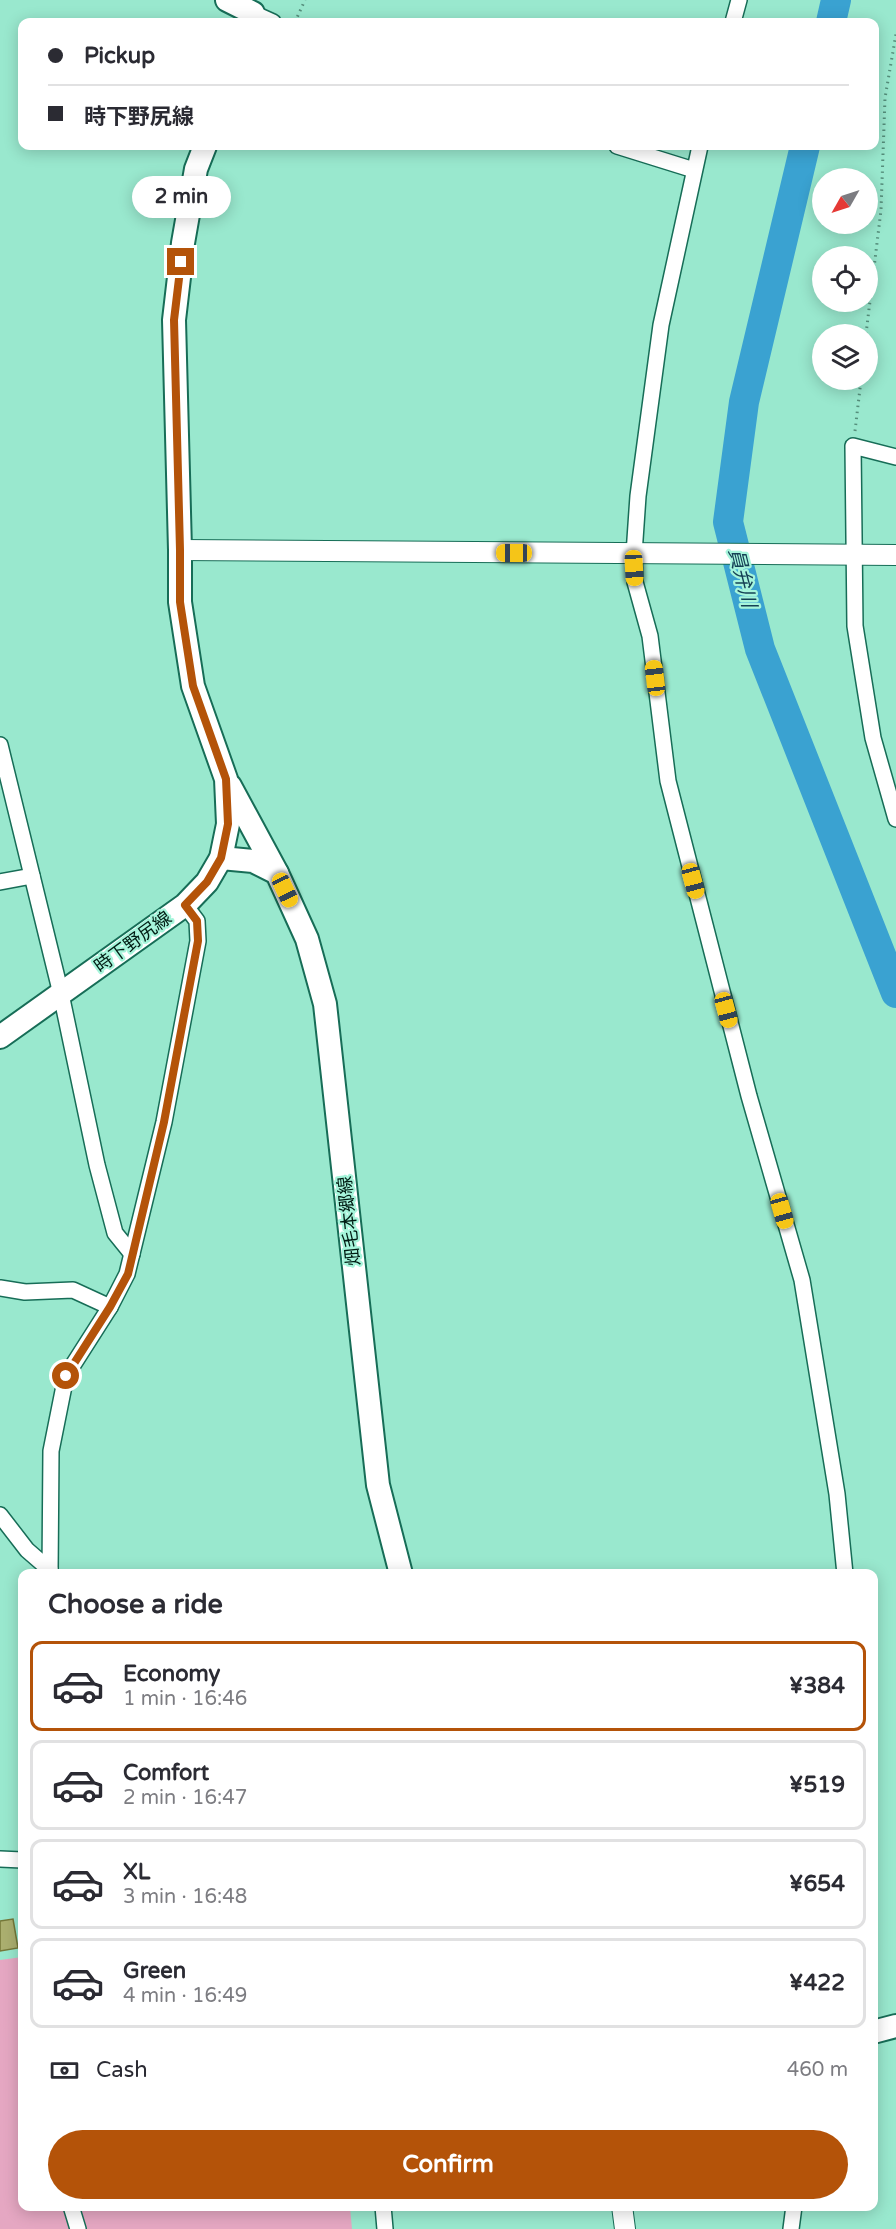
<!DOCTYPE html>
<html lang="en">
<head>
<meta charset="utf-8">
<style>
  body { margin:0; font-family:"Varela Round","Noto Sans JP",sans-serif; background:#f2f2f3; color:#2b2b33; height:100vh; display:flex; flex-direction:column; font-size:22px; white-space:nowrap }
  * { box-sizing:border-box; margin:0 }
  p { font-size:20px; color:#7c7c81 }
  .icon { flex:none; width:33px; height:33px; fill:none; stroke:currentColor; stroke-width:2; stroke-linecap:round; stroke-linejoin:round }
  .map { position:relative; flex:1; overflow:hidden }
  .drawer { position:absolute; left:18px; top:1569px; width:860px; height:642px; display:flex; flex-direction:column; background:#fff; border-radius:12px; box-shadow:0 3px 15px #0003 }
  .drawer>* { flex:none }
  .top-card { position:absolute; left:18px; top:18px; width:861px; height:132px; border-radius:12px; box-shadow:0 3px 15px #0003; display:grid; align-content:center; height:132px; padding:0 30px; background:#fff }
  .needle { width:39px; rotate:231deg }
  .controls { position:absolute; left:812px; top:168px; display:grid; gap:12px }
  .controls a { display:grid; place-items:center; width:66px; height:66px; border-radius:50%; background:#fff; box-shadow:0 3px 15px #0003; font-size:30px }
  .end { position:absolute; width:27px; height:27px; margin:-14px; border:8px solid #b45309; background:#fff; box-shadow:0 0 0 3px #fff }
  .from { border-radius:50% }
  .bubble { position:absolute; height:42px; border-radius:21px; background:#fff; box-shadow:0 3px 15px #0003; font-size:20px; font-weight:700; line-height:42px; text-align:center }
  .car { position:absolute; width:18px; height:36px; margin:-18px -9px; border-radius:8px; box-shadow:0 0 4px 2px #0007; background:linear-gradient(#f5c518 24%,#345 0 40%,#f5c518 0 76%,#345 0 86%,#f5c518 0) }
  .top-card b { display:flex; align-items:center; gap:21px; height:57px; font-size:22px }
  .top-card b+b { border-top:2px solid #e1e1e2 }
  .top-card i { width:15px; height:15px; background:#2b2b33 }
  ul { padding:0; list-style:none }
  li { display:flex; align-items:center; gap:18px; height:90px; margin:0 12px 9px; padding:0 18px; border:3px solid #e1e1e2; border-radius:12px }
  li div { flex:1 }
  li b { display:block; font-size:22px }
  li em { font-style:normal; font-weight:700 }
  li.current { border-color:#b45309 }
  li>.icon { width:54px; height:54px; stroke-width:1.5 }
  h2 { padding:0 30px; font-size:27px; line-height:72px }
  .pay { display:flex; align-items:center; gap:15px; height:66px; padding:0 30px; font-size:22px }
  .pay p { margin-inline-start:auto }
  .primary-button { display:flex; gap:12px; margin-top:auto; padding:12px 30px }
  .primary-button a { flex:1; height:69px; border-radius:36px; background:#b45309; color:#fff; font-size:24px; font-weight:700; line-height:69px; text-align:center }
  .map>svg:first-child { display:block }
</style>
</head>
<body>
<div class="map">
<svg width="896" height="2229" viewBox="0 0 896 2229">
  <rect width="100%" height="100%" fill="#99e8ce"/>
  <path fill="#e5a7c2" d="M22,1957V2206L350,2207L352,2229H0V1960Z"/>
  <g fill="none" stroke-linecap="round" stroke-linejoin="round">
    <g stroke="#3aa2d1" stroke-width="30">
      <path d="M831,22L836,0"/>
      <path d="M805,146L744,402L728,522L760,649L896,993"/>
    </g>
  </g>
  <path fill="#abaf6f" stroke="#757839" stroke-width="1.5" d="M13,1919L18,1948L0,1951V1921Z"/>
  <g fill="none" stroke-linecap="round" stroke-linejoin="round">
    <g stroke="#176d57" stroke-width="18">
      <g id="minor">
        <path d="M253,13L273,22"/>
        <path d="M733,22L739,0"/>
        <path d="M617,146L694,170"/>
        <path d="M700,146L661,325L638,496L634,554L635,582L650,636L668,781L749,1096L802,1280L837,1494L845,1574"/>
        <path d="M896,457L853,446L855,626L873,738L896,819"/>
        <path d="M0,745L61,994L97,1165L115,1233L132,1254"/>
        <path d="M0,882L32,876"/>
        <path d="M0,1288L25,1292L73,1290L110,1307"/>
        <path d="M0,1515L27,1550L50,1570"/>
        <path d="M50,1574L51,1451L66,1376L110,1307L127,1274L164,1122L198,941L197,921L185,905"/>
        <path d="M0,1859L22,1860"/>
        <path d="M71,2206L78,2229"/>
        <path d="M383,2206L385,2229"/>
        <path d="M791,2229L794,2206"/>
      </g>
    </g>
    <g stroke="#176d57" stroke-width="22">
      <g id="tertiary">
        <path d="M180,550L896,555"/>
        <path d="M622,2206L625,2229"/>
      </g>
    </g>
    <g stroke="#176d57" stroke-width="26">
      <g id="secondary">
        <path d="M227,0L253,13"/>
        <path d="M230,786L277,873"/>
        <path d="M221,858L253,861L277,873L307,939L325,1004L378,1485L401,1574"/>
        <path d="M0,1037L185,905L207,882L221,858L228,824L226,779L193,686L180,602V550L174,320L183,243L196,169L205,146"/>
        <path d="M873,2032L896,2026"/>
      </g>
    </g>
    <g stroke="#558e7b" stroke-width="3" stroke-dasharray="1.5 4.5" stroke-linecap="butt">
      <path d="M295,22L305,0"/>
      <path d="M866,334L881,210L885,98L896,34"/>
      <path d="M855,431L861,380"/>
    </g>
    <use href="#minor" stroke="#fff" stroke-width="15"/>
    <use href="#tertiary" stroke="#fff" stroke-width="20"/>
    <use href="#secondary" stroke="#fff" stroke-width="22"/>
  </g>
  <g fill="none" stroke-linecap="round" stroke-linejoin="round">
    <path stroke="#b45309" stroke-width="8" d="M66,1376L110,1307L128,1274L164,1122L198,941L197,921L185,905L207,882L221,858L228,824L226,779L193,686L180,602V550L174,320L181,262"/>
  </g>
  <g text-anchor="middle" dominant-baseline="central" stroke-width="4.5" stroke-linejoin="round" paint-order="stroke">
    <g font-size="18" fill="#001c13" stroke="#a6f5db">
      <text transform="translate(133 942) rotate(-36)">時下野尻線</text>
      <text transform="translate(349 1221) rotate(-96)">畑毛本郷線</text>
    </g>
    <g font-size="20" font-style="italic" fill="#154155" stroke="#a6f5db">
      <text transform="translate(742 578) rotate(76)">員弁川</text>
    </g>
  </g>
</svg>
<div class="controls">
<a><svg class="needle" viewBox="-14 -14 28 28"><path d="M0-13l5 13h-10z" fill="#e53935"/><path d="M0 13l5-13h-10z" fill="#7c7c81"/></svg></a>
<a><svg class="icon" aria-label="locate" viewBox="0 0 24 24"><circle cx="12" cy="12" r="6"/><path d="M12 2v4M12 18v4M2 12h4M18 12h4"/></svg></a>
<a><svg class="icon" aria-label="layers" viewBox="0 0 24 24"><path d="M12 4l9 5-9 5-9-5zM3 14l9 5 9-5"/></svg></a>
</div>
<i class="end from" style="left:66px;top:1376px"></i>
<i class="end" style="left:181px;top:262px"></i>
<div class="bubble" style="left:132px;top:176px;width:99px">2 min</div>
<i class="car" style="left:514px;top:553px;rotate:270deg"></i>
<i class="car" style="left:634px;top:568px;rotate:177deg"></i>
<i class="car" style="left:655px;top:678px;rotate:353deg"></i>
<i class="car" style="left:693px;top:881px;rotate:165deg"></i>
<i class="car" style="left:285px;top:890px;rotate:155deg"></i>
<i class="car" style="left:726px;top:1010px;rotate:165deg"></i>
<i class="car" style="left:782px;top:1211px;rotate:164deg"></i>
<div class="top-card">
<b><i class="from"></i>Pickup</b>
<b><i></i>時下野尻線</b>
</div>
<section class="drawer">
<h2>Choose a ride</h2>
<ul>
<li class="current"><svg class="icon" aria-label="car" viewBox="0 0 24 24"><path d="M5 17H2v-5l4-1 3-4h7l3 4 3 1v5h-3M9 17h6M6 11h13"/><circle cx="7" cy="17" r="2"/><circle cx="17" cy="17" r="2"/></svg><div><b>Economy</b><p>1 min · 16:46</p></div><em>¥384</em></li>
<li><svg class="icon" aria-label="car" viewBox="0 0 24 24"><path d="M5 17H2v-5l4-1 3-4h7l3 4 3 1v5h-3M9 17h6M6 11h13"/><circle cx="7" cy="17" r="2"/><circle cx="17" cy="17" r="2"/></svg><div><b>Comfort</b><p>2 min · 16:47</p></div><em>¥519</em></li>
<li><svg class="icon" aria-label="car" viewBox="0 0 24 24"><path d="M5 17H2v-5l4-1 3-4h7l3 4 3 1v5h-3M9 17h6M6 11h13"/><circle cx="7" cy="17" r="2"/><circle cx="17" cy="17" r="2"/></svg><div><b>XL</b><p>3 min · 16:48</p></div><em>¥654</em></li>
<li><svg class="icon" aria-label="car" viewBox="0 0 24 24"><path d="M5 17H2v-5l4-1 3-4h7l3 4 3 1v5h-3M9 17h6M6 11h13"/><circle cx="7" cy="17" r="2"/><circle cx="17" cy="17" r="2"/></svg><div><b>Green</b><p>4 min · 16:49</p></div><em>¥422</em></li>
</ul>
<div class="pay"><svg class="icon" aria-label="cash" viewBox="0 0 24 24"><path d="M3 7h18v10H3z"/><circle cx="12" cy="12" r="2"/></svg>Cash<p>460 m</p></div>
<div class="primary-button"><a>Confirm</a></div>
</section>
</div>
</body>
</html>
